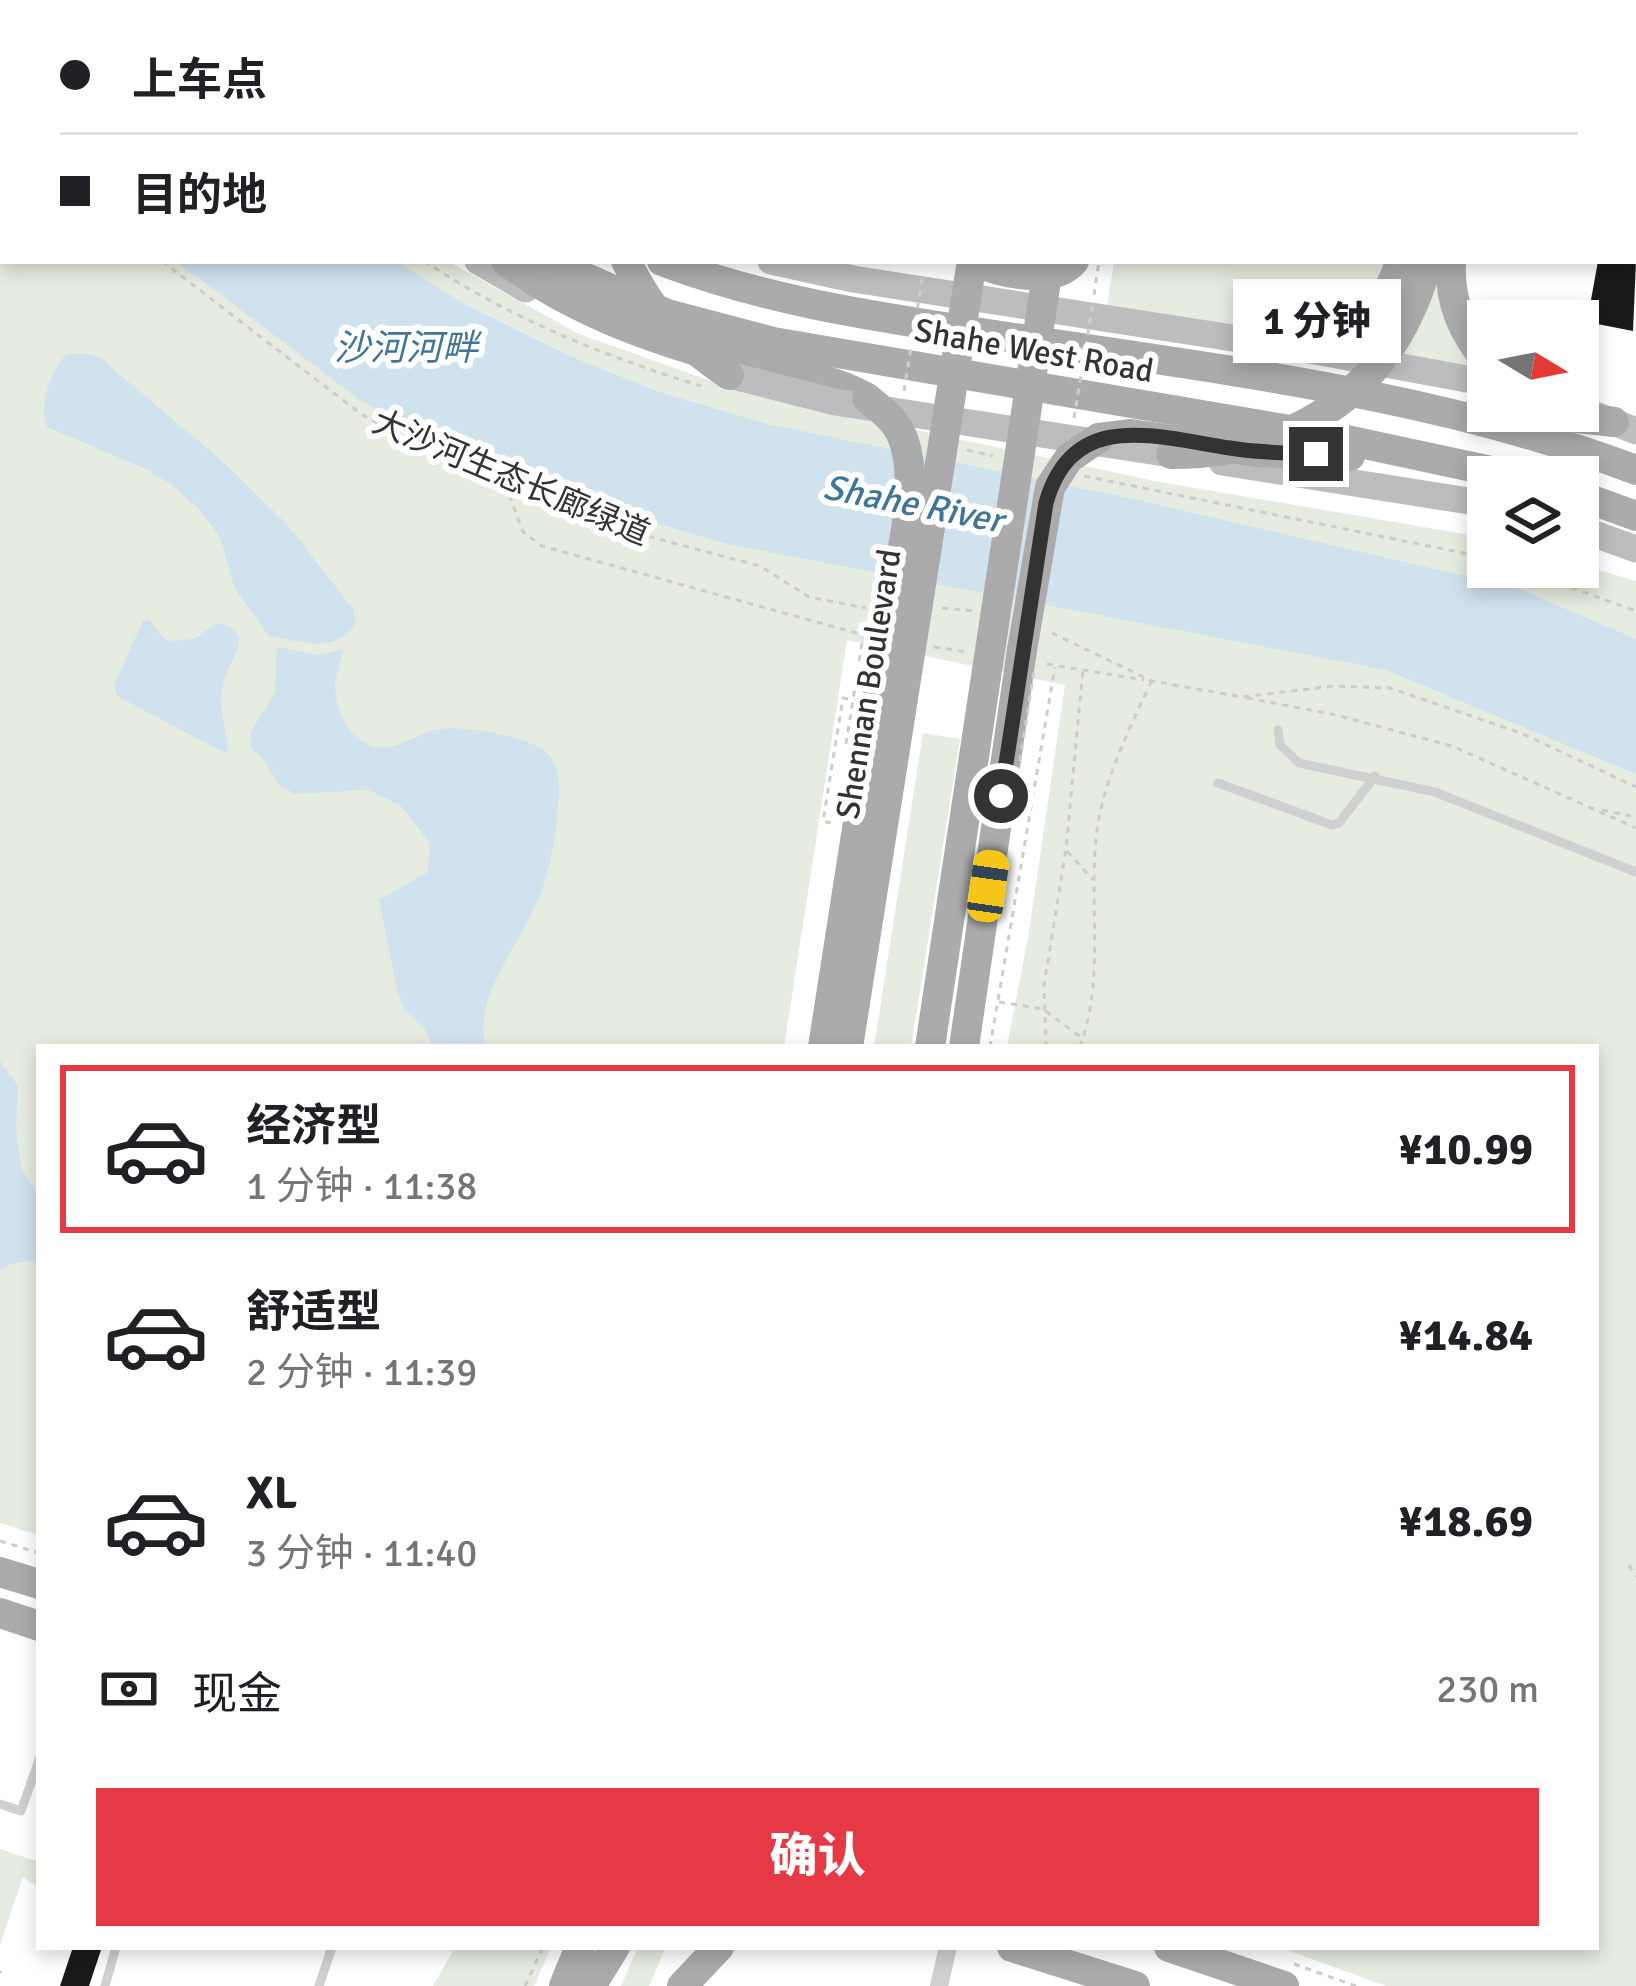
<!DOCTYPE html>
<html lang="zh">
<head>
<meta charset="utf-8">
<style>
  body { margin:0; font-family:Signika,"Noto Sans SC",sans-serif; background:#f6f6f6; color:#202124; height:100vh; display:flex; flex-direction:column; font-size:45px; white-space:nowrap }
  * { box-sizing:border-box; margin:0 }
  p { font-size:39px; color:#757577 }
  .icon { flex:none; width:66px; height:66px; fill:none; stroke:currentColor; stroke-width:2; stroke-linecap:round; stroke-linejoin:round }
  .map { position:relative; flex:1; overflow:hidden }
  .sheet { position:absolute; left:36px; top:1044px; width:1563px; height:906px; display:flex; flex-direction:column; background:#fff; border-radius:0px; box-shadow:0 6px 18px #0003 }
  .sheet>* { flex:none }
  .top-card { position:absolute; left:0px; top:0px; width:1638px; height:264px; box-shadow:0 6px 18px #0003; display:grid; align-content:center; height:264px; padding:0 60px; background:#fff }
  .needle { width:78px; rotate:100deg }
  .fabs { position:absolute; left:1467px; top:300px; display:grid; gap:24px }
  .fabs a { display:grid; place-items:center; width:132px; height:132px; border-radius:0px; background:#fff; box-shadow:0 6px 18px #0003; font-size:60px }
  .end { position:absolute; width:54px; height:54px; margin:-27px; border:15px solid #333; background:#fff; box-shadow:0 0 0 6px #fff }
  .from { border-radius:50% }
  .bubble { position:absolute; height:84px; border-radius:0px; background:#fff; box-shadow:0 6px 18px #0003; font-size:39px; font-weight:800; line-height:84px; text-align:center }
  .car { position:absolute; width:36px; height:72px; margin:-36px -18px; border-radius:15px; box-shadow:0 0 9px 3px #0007; background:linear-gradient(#f5c518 24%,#345 0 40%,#f5c518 0 76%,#345 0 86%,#f5c518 0) }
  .top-card b { display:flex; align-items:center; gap:42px; height:114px; font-size:45px }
  .top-card b+b { border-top:3px solid #e0e0e0 }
  .top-card i { width:30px; height:30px; background:#202124 }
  ul { padding:21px 0 0; list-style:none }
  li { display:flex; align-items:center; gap:36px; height:168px; margin:0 24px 18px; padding:0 36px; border:6px solid transparent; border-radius:0px }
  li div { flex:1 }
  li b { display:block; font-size:45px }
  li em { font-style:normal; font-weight:800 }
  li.active { border-color:#e63946 }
  li>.icon { width:108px; height:108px; stroke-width:1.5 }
  .pay { display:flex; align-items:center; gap:30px; height:132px; padding:0 60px; font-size:45px }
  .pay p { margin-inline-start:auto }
  .primary-button { display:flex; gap:24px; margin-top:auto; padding:24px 60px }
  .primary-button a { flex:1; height:138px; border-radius:0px; background:#e63946; color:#fff; font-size:48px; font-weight:800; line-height:138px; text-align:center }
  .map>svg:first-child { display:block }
</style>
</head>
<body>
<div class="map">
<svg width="1636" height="1986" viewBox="0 0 1636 1986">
  <rect width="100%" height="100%" fill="#fff"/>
  <g fill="#e6ecdf">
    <path d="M0,0L116,3H3V261H447L579,334L745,393L1154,481L1488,538V567L1578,564L1636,581V1986H1386L1279,1947H1596V1047H1007L1029,932L1065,685L847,640L784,1047H39V1535L0,1523Z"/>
    <path d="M1114,261H1385L1371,296L1354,312L1305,335H1270L1107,307Z"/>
    <path d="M1431,261L1483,372L1354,348Z"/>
    <path d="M923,733L960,739L911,1047H874Z"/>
    <path d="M0,1849L39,1862V1888L23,1877L0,1945Z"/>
    <path d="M455,1947H551L534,1986H433Z"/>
    <path d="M638,1947H666L649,1986H621Z"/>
  </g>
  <g fill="#cfe2ee">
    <path d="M176,261H395L468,306L574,358L659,392L763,423L1129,498L1517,588L1636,639V774L1386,670L727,544L612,510L493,465L416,432L360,400Z"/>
    <path d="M85,353L100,358L222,461L286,523L353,609L356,623C337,655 299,641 269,636L235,589L220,537L201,511L172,485L146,469L47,427C39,405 50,370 67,354Z"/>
    <path d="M149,620L166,641L195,639L216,623L229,626L239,636C239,655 227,667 223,685C218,706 225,727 228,748L225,753L117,696L114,685L143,621Z"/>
    <path d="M277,647L318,655L343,649C341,661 336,674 335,685C335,715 355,752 388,747C406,744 422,732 440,729C463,725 531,737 547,753C561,768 560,787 558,805C556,835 551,866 540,895C523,942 471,996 486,1047H432L424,1027L404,1009L398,993L379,900L428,872L430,843L400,805L368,790L295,794L277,783L265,762L251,747V732L275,692Z"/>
    <path d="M0,1061L18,1086L16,1130L21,1168L39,1196V1259L7,1265L0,1270Z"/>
  </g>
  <g fill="#1a1a1a">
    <path d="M1598,261H1636L1633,331L1587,322Z"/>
    <path d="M73,1947H102L89,1986H60Z"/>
  </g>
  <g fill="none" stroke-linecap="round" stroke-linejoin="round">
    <g stroke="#cdcdcd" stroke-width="3" stroke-dasharray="6 6" stroke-linecap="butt">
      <path d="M78,0L82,3"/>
      <path d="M812,0L814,3"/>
      <path d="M1592,3V0"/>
      <path d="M1635,89H1636"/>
      <path d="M0,136L3,138"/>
      <path d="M162,261L361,414L417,445L613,527L760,566L809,597L866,608"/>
      <path d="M424,261C510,318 603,356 701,386"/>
      <path d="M1094,295L1099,261"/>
      <path d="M967,450L993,456"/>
      <path d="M1084,476L1488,558"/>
      <path d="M505,484L523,532L542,546L860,634"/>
      <path d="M1515,567L1636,611"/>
      <path d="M942,608L974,611"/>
      <path d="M1052,633L1152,681L1242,697L1334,686L1390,688L1523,734L1636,787"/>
      <path d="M934,647L966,652"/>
      <path d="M1047,664L1144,680"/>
      <path d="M1247,698L1336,715L1452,746L1636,828"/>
      <path d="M1602,810L1636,817"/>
      <path d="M831,823L823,821L843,698L855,700"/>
      <path d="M1067,851L1093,880"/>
      <path d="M999,1002L1043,1009L1082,1038"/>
      <path d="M990,1047L1055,667"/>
      <path d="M1046,1047L1044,985L1066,849L1083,670"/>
      <path d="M1080,1047C1103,983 1091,917 1095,851C1098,790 1126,737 1151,682"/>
      <path d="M0,1541L39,1553"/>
      <path d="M1629,1565L1636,1577"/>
      <path d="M1294,1964L1356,1986"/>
      <path d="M0,1973L1,1971"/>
      <path d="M525,1986L543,1947"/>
    </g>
    <g stroke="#d0d0d0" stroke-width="9">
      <path d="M1278,730L1280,745L1299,763L1435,792L1636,872"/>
      <path d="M1218,783L1332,825L1339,823L1375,776"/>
      <path d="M0,1804L21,1811L39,1760"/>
      <path d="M105,1986L116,1947"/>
      <path d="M319,1986L332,1947"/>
    </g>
    <path stroke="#d0d0d0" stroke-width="14" d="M1548,3L1549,0"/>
    <path stroke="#d0d0d0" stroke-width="18" d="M939,1986L948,1947"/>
    <g stroke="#bdbdbd" stroke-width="27">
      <path d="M139,0L143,3"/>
      <path d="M320,0L323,3"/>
      <path d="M478,261L526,289"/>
      <path d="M771,261L853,279L1310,350L1488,383"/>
      <path d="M1593,414L1636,431"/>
      <path d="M1222,462L1488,504"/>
      <path d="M1578,528L1636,549"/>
    </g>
    <g stroke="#ababab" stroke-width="30">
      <path d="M189,0L192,3"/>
      <path d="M261,0L265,3"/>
      <path d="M347,0L351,3"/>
      <path d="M846,0L856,3"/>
      <path d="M1188,0L1192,3"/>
      <path d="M1227,0L1236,3"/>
      <path d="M654,3L659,0"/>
      <path d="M692,3L696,0"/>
      <path d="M743,3L752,0"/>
      <path d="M986,3L987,0"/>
      <path d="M1013,3V0"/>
      <path d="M1092,3V0"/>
      <path d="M1123,3L1124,0"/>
      <path d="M506,261C569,309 648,338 725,359C772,371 824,373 867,398"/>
      <path d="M548,261L667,314L773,342L1337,438L1519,477"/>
      <path d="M662,261C772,303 886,318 1001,336C1215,369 1433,393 1636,470"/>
      <path d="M974,261C1001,273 1052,286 1074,261"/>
      <path d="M1451,261C1449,302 1462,332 1488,363"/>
      <path d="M1298,348C1349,339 1386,312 1400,261"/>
      <path d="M1516,411L1614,422"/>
      <path d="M1099,438L1131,434L1256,452L1350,456"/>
      <path d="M1578,495L1636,516"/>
      <path d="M823,1047L889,623"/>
      <path d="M964,1047L1022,650"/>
      <path d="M0,1572L39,1584"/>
      <path d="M0,1613L39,1626"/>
      <path d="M1012,1947L1135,1986"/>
      <path d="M1169,1947L1284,1986"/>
      <path d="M564,1986L580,1947"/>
      <path d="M591,1986L615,1947"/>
      <path d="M682,1986L719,1947"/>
    </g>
    <g stroke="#cdcdcd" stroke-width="3" stroke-dasharray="6 6" stroke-linecap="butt">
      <path d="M904,391L923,274"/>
      <path d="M1074,418L1093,302"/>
      <path d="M846,744L864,631"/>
      <path d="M1018,773L1034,671"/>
    </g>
    <path stroke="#bdbdbd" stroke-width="27" d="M729,375L835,402L1171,454"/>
    <g stroke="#ababab" stroke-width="30">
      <path d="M626,261C655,318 677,339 729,375"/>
      <path d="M867,398C879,408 893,418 900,432C924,478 897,572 889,623"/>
      <path d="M1171,454C1300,454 1394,387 1428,261"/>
      <path d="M1022,650L1050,487L1069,458L1099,438"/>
      <path d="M848,1047L972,261"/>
      <path d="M930,1047L1049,261"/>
    </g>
  </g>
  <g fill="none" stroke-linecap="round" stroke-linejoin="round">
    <path stroke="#333" stroke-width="15" d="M1001,796L1046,503C1073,408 1156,437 1230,448C1258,453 1287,453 1316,454"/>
  </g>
  <g text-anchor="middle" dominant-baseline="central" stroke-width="12" stroke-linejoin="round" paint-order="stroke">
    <g font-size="33" fill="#333" stroke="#fff">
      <text transform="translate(1034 351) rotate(10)">Shahe West Road</text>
      <text transform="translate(511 478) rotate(23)">大沙河生态长廊绿道</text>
      <text transform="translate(869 684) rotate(-81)">Shennan Boulevard</text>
    </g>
    <g font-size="36" font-style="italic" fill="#3f7597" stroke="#fff">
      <text x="406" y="348">沙河河畔</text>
      <text transform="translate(913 504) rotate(11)">Shahe River</text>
    </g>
  </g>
</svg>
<div class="fabs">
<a><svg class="needle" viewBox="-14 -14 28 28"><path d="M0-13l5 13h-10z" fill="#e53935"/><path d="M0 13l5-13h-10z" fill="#757577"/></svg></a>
<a><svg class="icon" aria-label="layers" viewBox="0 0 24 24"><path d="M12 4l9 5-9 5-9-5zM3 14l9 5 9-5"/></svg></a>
</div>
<i class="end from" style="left:1001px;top:796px"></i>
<i class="end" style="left:1316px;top:454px"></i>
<div class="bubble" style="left:1233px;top:279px;width:168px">1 分钟</div>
<i class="car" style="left:988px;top:886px;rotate:8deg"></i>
<div class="top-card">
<b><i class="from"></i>上车点</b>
<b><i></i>目的地</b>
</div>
<section class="sheet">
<ul>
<li class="active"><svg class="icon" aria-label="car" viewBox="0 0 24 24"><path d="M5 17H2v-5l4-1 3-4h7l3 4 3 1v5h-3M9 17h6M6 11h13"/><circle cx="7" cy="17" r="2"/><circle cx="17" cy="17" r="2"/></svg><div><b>经济型</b><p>1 分钟 · 11:38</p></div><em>¥10.99</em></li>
<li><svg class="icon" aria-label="car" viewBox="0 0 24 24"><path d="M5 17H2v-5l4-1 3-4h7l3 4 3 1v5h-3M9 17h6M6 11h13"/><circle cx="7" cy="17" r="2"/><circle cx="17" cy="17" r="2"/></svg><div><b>舒适型</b><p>2 分钟 · 11:39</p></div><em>¥14.84</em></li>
<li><svg class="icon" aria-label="car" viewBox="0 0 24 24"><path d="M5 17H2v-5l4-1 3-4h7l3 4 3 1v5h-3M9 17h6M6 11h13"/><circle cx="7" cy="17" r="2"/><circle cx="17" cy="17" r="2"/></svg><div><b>XL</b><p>3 分钟 · 11:40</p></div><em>¥18.69</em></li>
</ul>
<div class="pay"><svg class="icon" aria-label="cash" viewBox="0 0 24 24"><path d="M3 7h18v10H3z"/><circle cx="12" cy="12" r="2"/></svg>现金<p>230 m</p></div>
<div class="primary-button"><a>确认</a></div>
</section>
</div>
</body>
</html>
